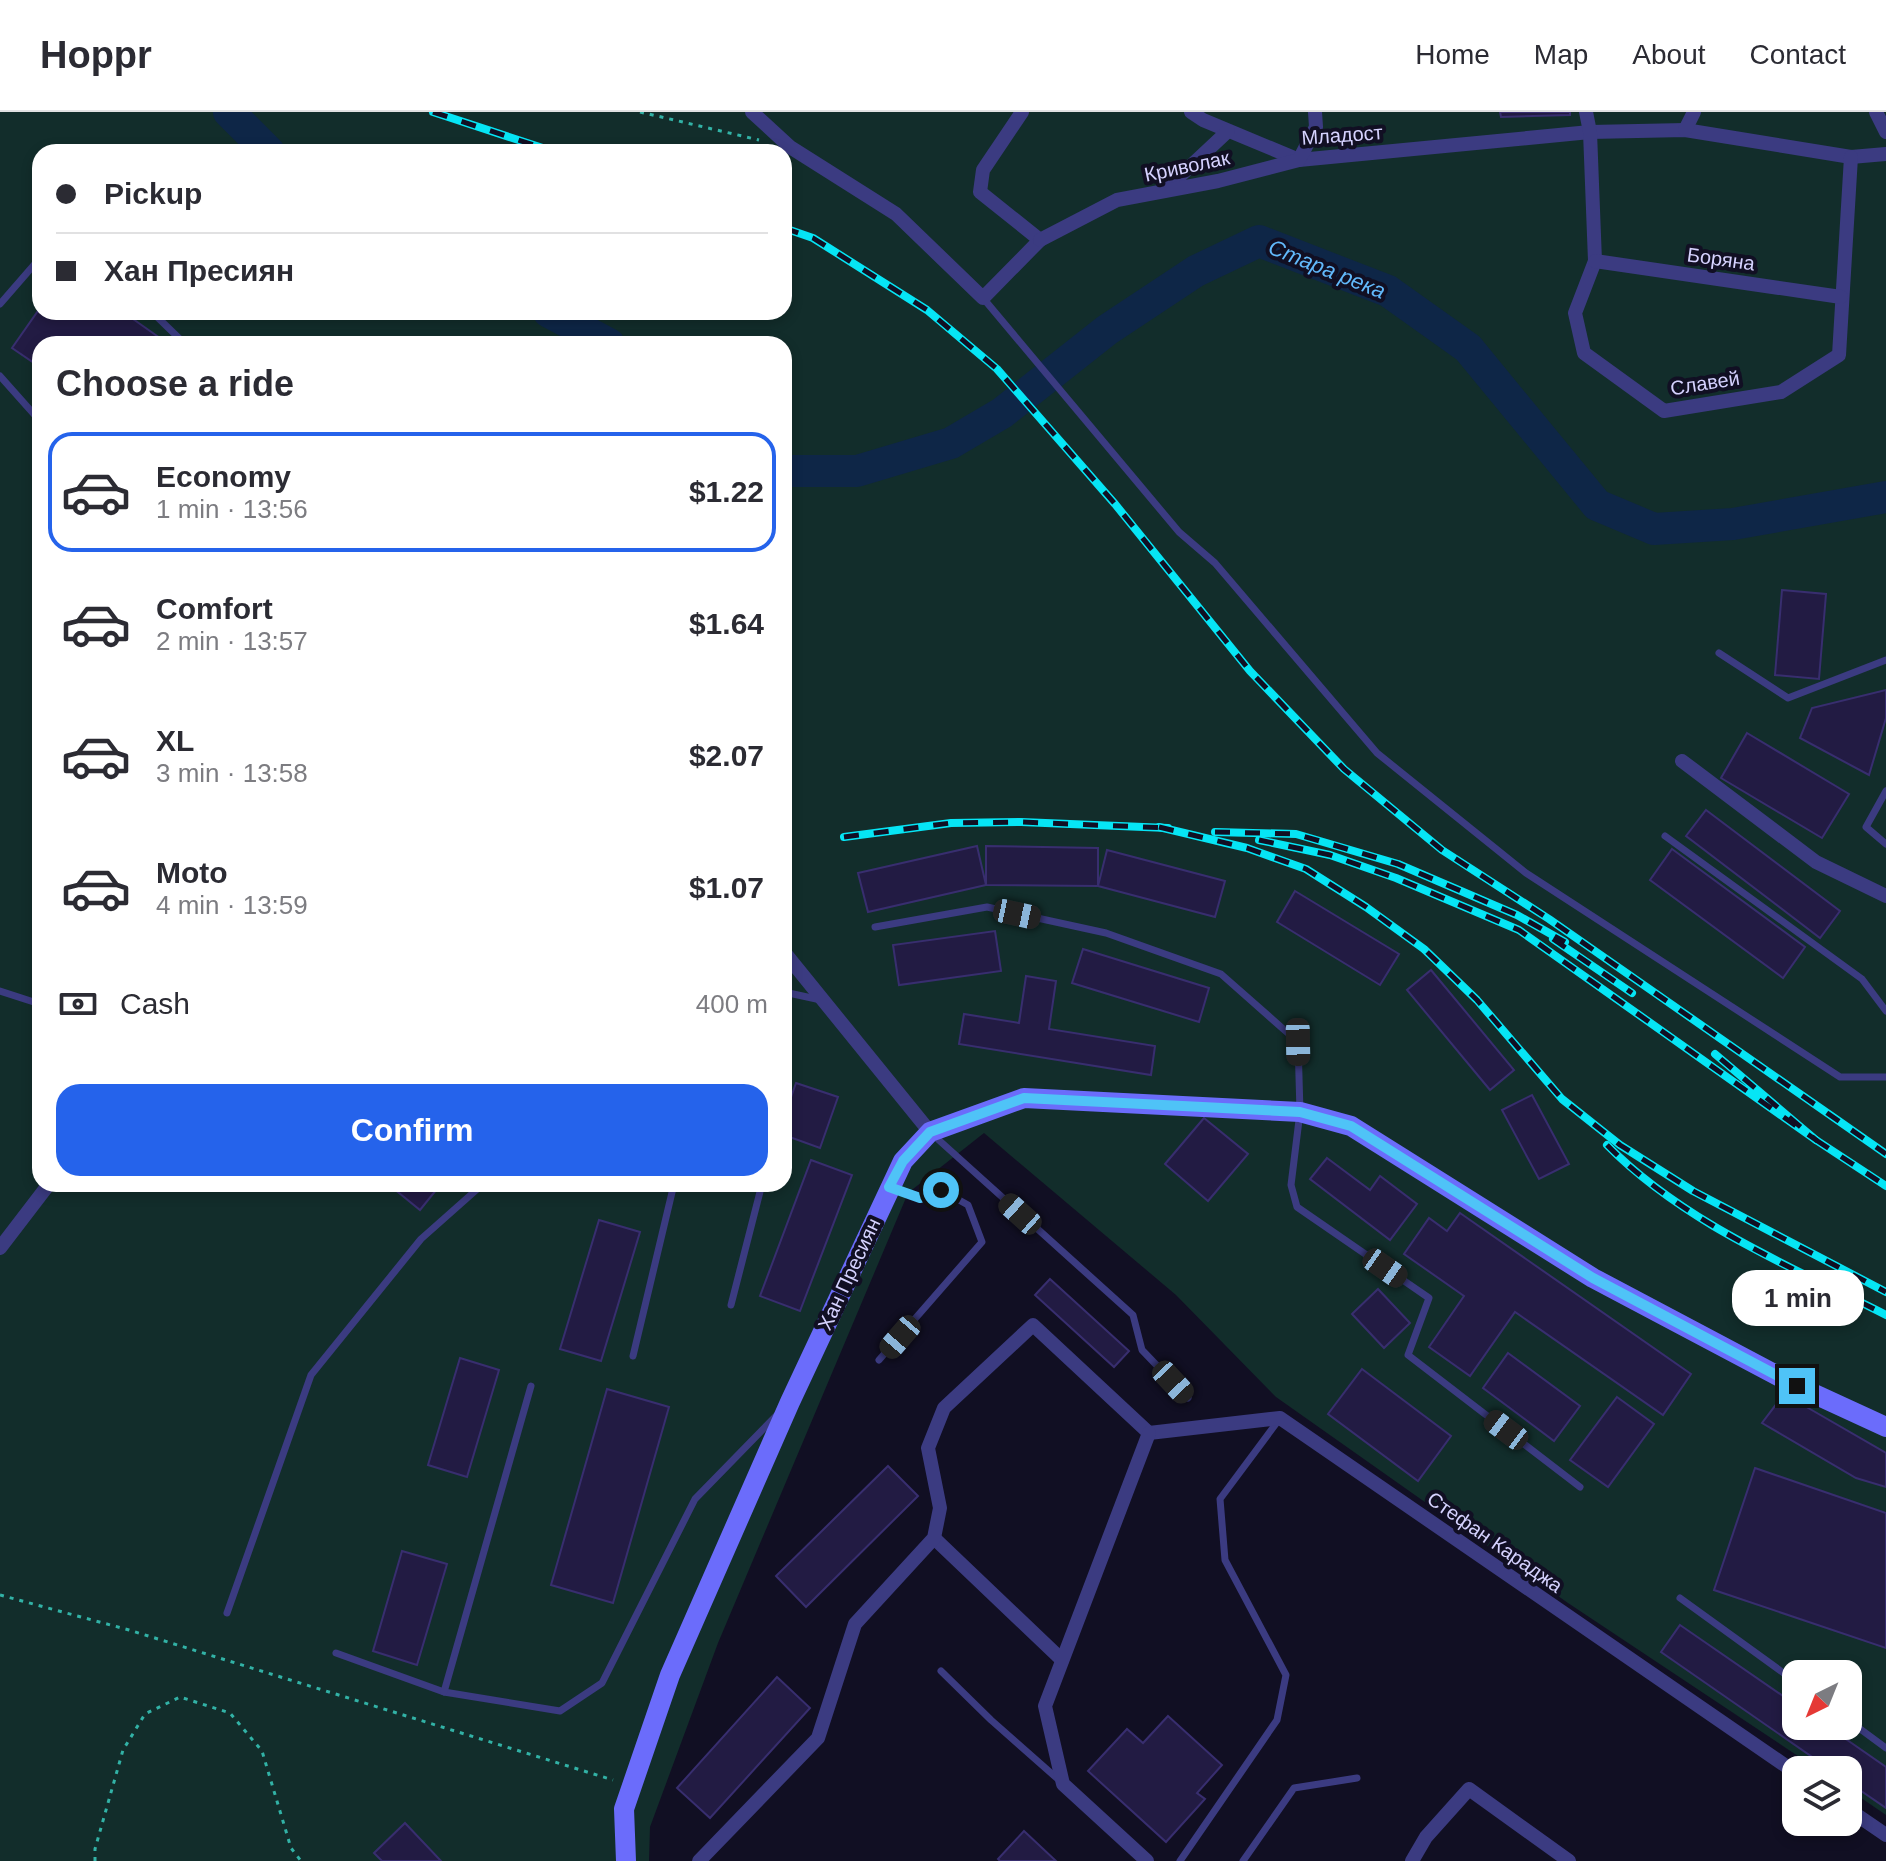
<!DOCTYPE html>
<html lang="en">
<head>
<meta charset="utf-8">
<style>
  body { margin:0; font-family:Arial,sans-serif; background:#f2f2f3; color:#2b2b33; height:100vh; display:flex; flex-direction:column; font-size:30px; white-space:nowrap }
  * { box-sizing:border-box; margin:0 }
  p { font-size:26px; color:#7c7c81 }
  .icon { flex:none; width:44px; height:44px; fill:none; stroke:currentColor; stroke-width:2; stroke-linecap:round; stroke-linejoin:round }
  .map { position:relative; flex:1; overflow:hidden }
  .details { position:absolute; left:32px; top:224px; width:760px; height:856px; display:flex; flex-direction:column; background:#fff; border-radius:24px; box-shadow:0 4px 12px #0003 }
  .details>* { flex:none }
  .top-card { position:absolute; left:32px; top:32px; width:760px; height:176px; border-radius:24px; box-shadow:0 4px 12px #0003; display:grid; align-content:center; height:176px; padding:0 24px; background:#fff }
  .needle { width:52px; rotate:223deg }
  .buttons { position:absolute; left:1782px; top:1548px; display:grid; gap:16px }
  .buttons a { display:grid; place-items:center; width:80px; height:80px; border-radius:16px; background:#fff; box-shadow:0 4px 12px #0003; font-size:40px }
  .end { position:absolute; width:36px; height:36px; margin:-18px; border:10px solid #4fc3f7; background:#111; box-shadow:0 0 0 4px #111 }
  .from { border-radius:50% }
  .bubble { position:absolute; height:56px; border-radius:24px; background:#fff; box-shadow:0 4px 12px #0003; font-size:26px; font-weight:800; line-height:56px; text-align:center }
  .car { position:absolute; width:24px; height:48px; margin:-24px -12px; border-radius:10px; box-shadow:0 0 6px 2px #0007; background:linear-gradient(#222 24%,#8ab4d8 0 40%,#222 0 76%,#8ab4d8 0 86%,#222 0) }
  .top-card b { display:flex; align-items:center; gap:28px; height:76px; font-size:30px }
  .top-card b+b { border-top:2px solid #e1e1e2 }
  .top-card i { width:20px; height:20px; background:#2b2b33 }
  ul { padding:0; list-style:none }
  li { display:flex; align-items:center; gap:24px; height:120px; margin:0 16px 12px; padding:0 8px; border:4px solid transparent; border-radius:24px }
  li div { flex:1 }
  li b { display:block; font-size:30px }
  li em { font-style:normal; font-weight:800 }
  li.on { border-color:#2563eb }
  li>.icon { width:72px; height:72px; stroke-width:1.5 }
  h2 { padding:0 24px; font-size:36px; line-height:96px }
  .pay { display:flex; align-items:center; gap:20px; height:88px; padding:0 24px; font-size:30px }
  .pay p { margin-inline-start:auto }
  .button { display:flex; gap:16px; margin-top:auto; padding:16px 24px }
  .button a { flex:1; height:92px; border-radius:24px; background:#2563eb; color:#fff; font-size:32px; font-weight:800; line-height:92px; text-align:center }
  header { display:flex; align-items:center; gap:48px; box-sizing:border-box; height:112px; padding:0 40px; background:#fff; border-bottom:2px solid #e1e1e2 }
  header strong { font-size:38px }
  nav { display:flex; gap:44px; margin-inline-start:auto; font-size:28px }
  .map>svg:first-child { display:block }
</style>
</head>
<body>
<header>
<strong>Hoppr</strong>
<nav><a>Home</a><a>Map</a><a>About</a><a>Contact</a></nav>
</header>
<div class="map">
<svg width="1886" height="1749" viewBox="0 0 1886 1749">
  <rect width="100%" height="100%" fill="#110f23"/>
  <path fill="#122d2b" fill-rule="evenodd" d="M0,0H1886V1703L1848,1677V1658H1819L1568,1491L1276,1285L1176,1183L984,1021L908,1081L718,1531L650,1715L649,1749H0ZM40,40H784V200H40ZM40,232H784V1072H40ZM1796,1562H1848V1614H1796Z"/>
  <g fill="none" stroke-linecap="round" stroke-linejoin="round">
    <g stroke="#0e2647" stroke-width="32">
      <path d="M229,0L269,40"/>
      <path d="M549,200L609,232"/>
      <path d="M784,359H857L951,331L1002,301L1107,218L1196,159L1259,129L1388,179L1468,236L1597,393L1654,417L1733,412L1886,385"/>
    </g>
  </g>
  <g fill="#221b43" stroke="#382e6f" stroke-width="2">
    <path d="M1500,0H1570V3L1501,5Z"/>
    <path d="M40,196V200H123L167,231L40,232V255L12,236Z"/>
    <path d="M1782,478L1826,482L1819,567L1775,563Z"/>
    <path d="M1886,578V606L1869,663L1800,626L1812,596Z"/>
    <path d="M1747,621L1849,682L1822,726L1721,666Z"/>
    <path d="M1706,698L1840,799L1820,826L1686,724Z"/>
    <path d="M977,734L986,773L868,800L858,761Z"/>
    <path d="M986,734L1098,736V774L986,773Z"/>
    <path d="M1672,737L1805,835L1783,866L1650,768Z"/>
    <path d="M1107,738L1225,769L1215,805L1098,774Z"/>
    <path d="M1295,779L1399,842L1380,873L1277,810Z"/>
    <path d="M995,819L1001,859L899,873L893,833Z"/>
    <path d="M1083,837L1209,876L1199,910L1072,871Z"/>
    <path d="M1431,858L1514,958L1490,978L1407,878Z"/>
    <path d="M1026,864L1056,869L1049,917L1155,934L1151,963L959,932L964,902L1019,911Z"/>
    <path d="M796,971L838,985L820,1036L784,1023V1005Z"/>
    <path d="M1532,983L1569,1052L1539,1067L1502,998Z"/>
    <path d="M1204,1006L1248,1042L1208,1089L1165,1052Z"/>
    <path d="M1327,1046L1370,1078L1380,1064L1417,1092L1390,1128L1310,1067Z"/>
    <path d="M811,1048L852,1063L800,1199L760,1184Z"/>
    <path d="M388,1072H441L420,1098Z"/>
    <path d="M1460,1101L1691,1262L1663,1303L1515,1200L1470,1264L1429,1235L1464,1184L1404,1142L1429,1106L1447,1119Z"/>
    <path d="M599,1108L640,1120L601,1249L560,1237Z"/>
    <path d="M1050,1167L1129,1239L1114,1255L1035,1183Z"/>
    <path d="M1378,1177L1410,1211L1384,1236L1352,1202Z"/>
    <path d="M1508,1241L1580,1294L1554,1329L1483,1276Z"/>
    <path d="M460,1246L499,1258L467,1365L428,1353Z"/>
    <path d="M1362,1257L1451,1324L1418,1369L1328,1302Z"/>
    <path d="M607,1277L669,1295L613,1491L551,1473Z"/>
    <path d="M1784,1282L1886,1341V1375L1856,1366L1762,1311Z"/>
    <path d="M1617,1285L1654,1312L1608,1375L1570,1348Z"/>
    <path d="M888,1354L918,1384L806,1495L776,1464Z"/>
    <path d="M1755,1356L1886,1401V1536L1714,1478Z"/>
    <path d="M402,1439L447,1452L417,1553L373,1539Z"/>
    <path d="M1680,1513L1796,1593V1614H1827L1886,1655V1696L1848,1670V1658H1831L1661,1540Z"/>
    <path d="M777,1565L810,1596L710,1706L677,1676Z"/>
    <path d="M1168,1604L1222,1653L1197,1681L1205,1687L1166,1730L1088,1659L1127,1617L1143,1631Z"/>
    <path d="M405,1711L441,1749H382L374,1741Z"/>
    <path d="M1024,1719L1056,1749H1000L998,1747Z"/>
  </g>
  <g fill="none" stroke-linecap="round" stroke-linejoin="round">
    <g stroke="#32b2a6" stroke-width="3" stroke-dasharray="4 6" stroke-linecap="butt">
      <path d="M640,0L759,28"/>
      <path d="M0,1483L129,1518L613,1668"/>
      <path d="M95,1749V1737L123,1638L145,1602L180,1585L230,1601L262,1639L291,1736L301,1749"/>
    </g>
    <g stroke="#3b3b81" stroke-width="7">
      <path d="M983,186L1179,420L1215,451L1377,641L1526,761L1840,965H1886"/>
      <path d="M0,192L40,146"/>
      <path d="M152,200L185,232"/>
      <path d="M0,264L40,309"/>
      <path d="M1719,541L1788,586L1886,548"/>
      <path d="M1886,679L1866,715L1886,732"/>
      <path d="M1665,724L1862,867L1886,899"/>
      <path d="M875,815L987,795L1106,821L1221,862L1298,930L1300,1000L1291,1073L1297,1095L1429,1186L1408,1243L1580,1375"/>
      <path d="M0,879L40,892"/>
      <path d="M784,880L821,888"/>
      <path d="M931,1021L1133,1203L1142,1238L1188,1286"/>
      <path d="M731,1193L762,1072"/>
      <path d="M633,1244L674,1072"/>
      <path d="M879,1248L982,1130L968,1093L941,1078L920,1086L894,1076"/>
      <path d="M1680,1486L1796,1570"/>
      <path d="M227,1501L311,1263L421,1127L483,1072"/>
      <path d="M336,1541L444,1580L560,1599L602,1571L695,1387L776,1304"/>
      <path d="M941,1559L991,1608L1059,1668"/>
      <path d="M444,1580L531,1274"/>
      <path d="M1848,1608L1886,1636"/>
      <path d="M1180,1749L1277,1608L1286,1563L1225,1448L1220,1387L1278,1309"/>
      <path d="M1243,1749L1294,1676L1357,1666"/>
    </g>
    <g stroke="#3b3b81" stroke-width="14">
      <path d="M752,0L790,35L896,102L983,186L1040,128L980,80L983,58L1022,0"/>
      <path d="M1191,0L1203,8L1299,48L1590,20L1685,18L1851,45L1886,42"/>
      <path d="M1586,0L1590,20L1595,149L1575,201L1584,241L1664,299L1781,280L1839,243L1851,45"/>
      <path d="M1876,0L1886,20"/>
      <path d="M1685,18L1694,0"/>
      <path d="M1164,79L1228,19"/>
      <path d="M1040,128L1117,88L1218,69L1299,48L1316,15L1315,0"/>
      <path d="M1595,149L1841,185"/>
      <path d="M1682,649L1816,750L1886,784"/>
      <path d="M784,840L930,1020"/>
      <path d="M0,1136L49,1072"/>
      <path d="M1149,1321L1280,1306L1796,1661"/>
      <path d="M934,1426L1062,1548"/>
      <path d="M1848,1697L1886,1723"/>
      <path d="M699,1749L818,1626L855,1512L934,1426L940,1396L928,1336L944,1296L1033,1213L1149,1321"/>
      <path d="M1147,1749L1063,1672L1045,1594L1149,1321"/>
      <path d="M1412,1749L1426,1725L1469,1677L1569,1749"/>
    </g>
    <path stroke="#6b6cfb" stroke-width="20" d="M626,1749L624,1697L670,1563L790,1290L903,1049L930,1020L1024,986L1300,1000L1351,1014L1593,1166L1797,1274L1886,1315"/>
    <g stroke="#06e5f5" stroke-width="8">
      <g id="rail">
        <path d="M433,0L555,40"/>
        <path d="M784,116L813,126L927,198L997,257L1115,392L1250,559L1344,657L1442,738L1549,807L1886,1042"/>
        <path d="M1159,715L1247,736L1306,757L1366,795L1424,837L1477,888L1562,987L1620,1033L1693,1079L1886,1180"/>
        <path d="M1215,720L1296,722L1398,752L1517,803L1565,830"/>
        <path d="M844,725L951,711L1021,710L1168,716"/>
        <path d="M1259,728L1330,743L1396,766L1519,818L1816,1028L1715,942"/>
        <path d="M1553,827L1632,881"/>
        <path d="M1816,1028L1886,1074"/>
        <path d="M1607,1033C1684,1111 1790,1154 1886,1203"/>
      </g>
    </g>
    <use href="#rail" stroke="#110f23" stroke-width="5" stroke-dasharray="15" stroke-linecap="butt"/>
  </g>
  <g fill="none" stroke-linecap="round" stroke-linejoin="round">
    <path stroke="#4fc3f7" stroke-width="10" d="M941,1078L920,1086L889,1075L903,1049L930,1020L1024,986L1300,1000L1351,1014L1593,1166L1797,1274"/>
  </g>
  <g text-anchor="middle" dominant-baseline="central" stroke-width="8" stroke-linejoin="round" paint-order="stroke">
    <g font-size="20" fill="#d5d2fe" stroke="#110f23">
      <text transform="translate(1342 23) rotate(-4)">Младост</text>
      <text transform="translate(1187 54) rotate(-12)">Криволак</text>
      <text transform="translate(1721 147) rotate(8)">Боряна</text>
      <text transform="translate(1705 271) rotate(-9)">Славей</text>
      <text transform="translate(849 1162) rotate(-65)">Хан Пресиян</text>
      <text transform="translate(1495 1430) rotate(35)">Стефан Караджа</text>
    </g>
    <g font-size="22" font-style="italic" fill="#62b9fb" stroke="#110f23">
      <text transform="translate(1327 157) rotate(22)">Стара река</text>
    </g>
  </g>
</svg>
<div class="buttons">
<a><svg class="needle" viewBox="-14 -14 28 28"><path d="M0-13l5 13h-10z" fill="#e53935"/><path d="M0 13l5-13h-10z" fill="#7c7c81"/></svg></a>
<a><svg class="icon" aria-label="layers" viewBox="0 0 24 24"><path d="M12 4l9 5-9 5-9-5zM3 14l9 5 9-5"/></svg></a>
</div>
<i class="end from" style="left:941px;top:1078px"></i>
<i class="end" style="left:1797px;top:1274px"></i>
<div class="bubble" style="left:1732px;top:1158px;width:132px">1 min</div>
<i class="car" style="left:1017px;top:802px;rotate:102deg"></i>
<i class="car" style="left:1298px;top:930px;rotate:179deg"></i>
<i class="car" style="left:1020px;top:1102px;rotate:312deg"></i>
<i class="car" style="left:1385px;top:1156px;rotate:125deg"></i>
<i class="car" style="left:900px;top:1225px;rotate:221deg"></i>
<i class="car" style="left:1173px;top:1270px;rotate:137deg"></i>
<i class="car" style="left:1506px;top:1318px;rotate:307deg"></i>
<div class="top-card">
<b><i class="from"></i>Pickup</b>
<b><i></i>Хан Пресиян</b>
</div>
<section class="details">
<h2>Choose a ride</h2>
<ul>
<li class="on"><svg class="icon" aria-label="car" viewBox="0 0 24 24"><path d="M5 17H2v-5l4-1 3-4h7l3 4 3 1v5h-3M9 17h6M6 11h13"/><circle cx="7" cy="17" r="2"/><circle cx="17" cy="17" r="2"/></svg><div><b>Economy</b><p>1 min · 13:56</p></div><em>$1.22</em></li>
<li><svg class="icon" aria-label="car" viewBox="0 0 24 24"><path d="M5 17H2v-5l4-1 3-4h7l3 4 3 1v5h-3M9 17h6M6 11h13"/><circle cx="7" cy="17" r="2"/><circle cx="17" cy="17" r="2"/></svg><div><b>Comfort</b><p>2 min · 13:57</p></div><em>$1.64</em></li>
<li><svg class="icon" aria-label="car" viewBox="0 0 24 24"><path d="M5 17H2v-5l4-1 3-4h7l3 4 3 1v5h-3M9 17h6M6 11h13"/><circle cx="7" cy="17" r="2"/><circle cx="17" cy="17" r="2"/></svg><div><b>XL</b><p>3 min · 13:58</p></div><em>$2.07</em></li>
<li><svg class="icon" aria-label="car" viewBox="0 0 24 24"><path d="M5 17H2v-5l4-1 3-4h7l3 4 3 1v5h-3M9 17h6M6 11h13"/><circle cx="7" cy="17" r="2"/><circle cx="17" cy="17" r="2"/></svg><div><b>Moto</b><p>4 min · 13:59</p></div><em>$1.07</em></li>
</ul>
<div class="pay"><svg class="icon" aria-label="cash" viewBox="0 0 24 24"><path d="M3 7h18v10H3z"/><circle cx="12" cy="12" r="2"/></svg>Cash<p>400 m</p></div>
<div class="button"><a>Confirm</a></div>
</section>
</div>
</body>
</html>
